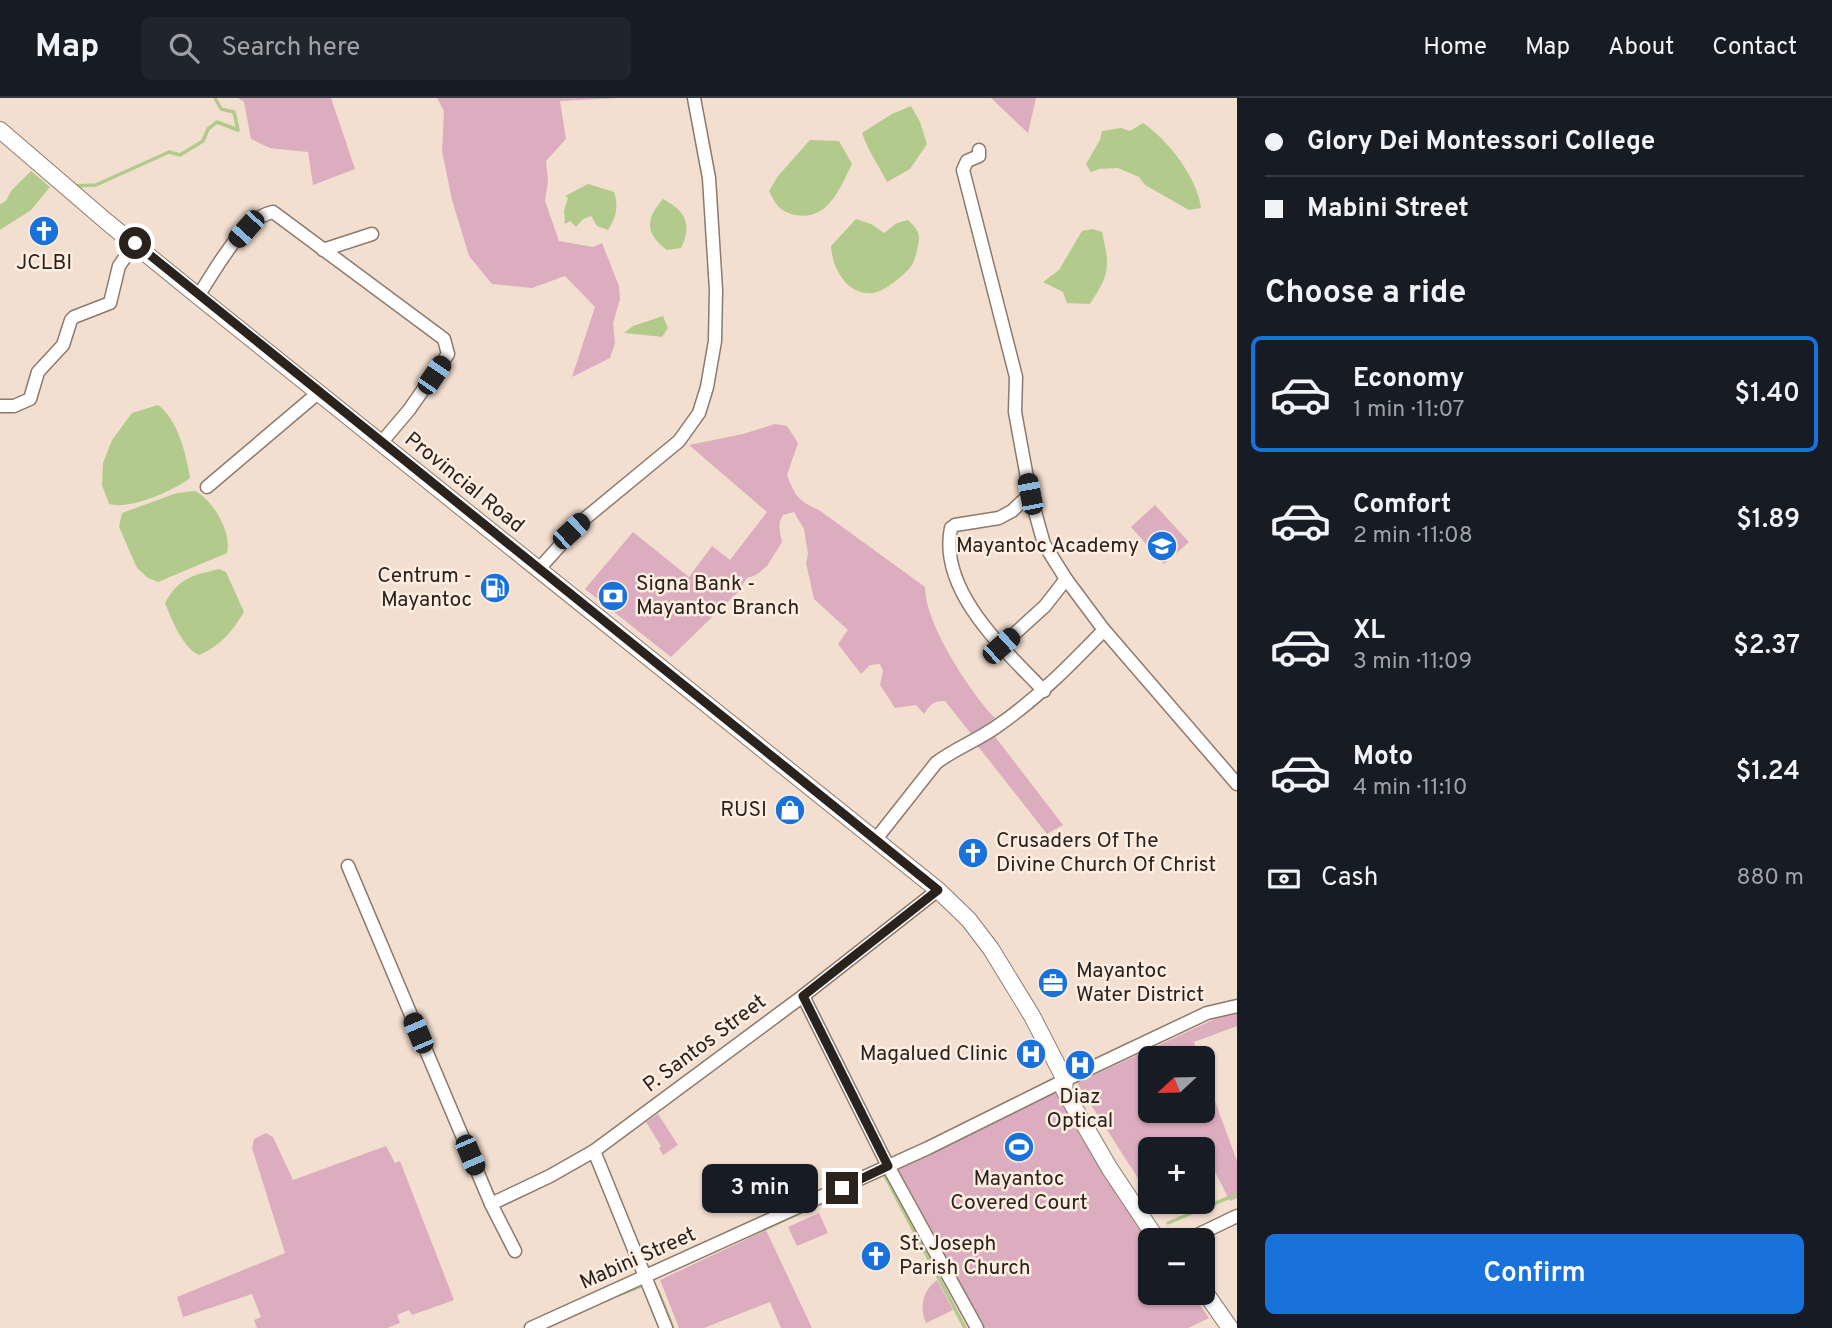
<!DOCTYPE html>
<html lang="en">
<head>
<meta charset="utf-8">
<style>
  body { margin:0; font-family:Overpass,sans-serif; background:#20242c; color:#f1f3f6; height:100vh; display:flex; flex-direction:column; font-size:26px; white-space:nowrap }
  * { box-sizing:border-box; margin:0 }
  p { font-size:23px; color:#9ea1a6 }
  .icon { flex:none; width:38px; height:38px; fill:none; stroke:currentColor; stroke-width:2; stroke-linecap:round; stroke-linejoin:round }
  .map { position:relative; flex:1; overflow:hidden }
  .sheet { display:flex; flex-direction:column; background:#171b24; width:595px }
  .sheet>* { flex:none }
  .top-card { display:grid; align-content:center; height:154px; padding:0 28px; background:#171b24 }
  .needle { width:46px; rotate:248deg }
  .controls { position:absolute; left:1138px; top:948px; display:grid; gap:14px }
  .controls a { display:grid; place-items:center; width:77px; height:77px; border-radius:10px; background:#171b24; box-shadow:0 2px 5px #0004; font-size:35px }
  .end { position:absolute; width:32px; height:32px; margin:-16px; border:9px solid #2a221d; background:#fff; box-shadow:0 0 0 4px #fff }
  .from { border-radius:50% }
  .bubble { position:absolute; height:49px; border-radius:10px; background:#171b24; box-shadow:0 2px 5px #0004; font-size:23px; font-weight:600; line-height:49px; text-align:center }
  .car { position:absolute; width:21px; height:42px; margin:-21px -10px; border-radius:9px; box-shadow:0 0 5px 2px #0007; background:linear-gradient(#222 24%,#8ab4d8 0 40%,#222 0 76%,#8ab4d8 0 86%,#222 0) }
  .top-card b { display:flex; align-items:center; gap:24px; height:66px; font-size:26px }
  .top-card b+b { border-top:2px solid #363941 }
  .top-card i { width:18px; height:18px; background:#f1f3f6 }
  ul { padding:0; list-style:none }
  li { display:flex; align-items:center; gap:21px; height:116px; margin:0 14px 10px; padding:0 14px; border:4px solid transparent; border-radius:10px }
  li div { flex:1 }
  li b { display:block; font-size:26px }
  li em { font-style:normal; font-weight:600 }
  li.current { border-color:#1972db }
  li>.icon { width:63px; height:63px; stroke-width:1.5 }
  h2 { padding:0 28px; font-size:32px; line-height:84px }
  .pay { display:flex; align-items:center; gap:18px; height:77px; padding:0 28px; font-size:26px }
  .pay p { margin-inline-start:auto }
  .action { display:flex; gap:14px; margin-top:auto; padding:14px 28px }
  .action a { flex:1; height:80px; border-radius:10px; background:#1972db; color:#fff; font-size:28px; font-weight:600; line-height:80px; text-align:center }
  header { display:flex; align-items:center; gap:42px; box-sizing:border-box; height:98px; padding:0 35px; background:#171b24; border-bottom:2px solid #363941 }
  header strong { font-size:33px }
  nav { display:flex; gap:38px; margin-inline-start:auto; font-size:24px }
  .search { width:490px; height:63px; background:#20242c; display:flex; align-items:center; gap:18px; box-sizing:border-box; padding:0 24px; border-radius:10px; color:#9ea1a6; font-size:26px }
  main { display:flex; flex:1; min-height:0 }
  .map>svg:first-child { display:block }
</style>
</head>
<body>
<header>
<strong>Map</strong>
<div class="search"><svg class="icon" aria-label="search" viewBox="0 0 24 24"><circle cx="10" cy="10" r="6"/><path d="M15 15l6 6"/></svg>Search here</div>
<nav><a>Home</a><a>Map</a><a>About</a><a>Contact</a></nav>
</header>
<main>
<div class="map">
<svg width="1237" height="1230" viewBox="0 0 1237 1230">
  <rect width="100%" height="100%" fill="#f3dfd0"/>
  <g fill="#dcadbe">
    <path d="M238,0H331L355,71L313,87L308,54L270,50L251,41L244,4Z"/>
    <path d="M437,0H620L560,3L566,41L546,63L548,83L545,103L559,143L593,149L602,145L619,188L620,201L613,225L615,245L610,260L572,279L595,209L565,178L532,190L492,186L469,158L452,102L442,53L444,13Z"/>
    <path d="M991,0H1036L1028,35Z"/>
    <path d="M775,326L787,328L798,345L787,377C795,398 798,403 819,412L925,489C925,526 970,594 995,620L972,637L945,603C931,603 930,608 924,616L916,607L895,610L880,587L883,573L880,566L870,567L861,576L838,546L848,532L814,501L806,465L808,456L804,431L794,414L783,417C777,426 780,434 782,444L767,468L756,477L747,480L737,495L671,559L585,491L633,434L689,479L712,448L730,462L767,414L689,347L743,336Z"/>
    <path d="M1155,407L1189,444L1164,466L1131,429Z"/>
    <path d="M993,636L1063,727L1047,736L977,647Z"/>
    <path d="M1230,914L1237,915V928L1194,944L1199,961H1150V1013H1202V968L1237,1063V1100L1230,1103L1213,1070L1202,1075V1052H1150V1099L1077,985Z"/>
    <path d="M1059,993L1150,1143V1195H1191L1209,1220L1188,1230H981L895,1073Z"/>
    <path d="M658,1016L678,1047L663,1057L659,1050L661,1048L646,1024Z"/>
    <path d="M266,1035L273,1039L293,1082L386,1048L395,1065L400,1063L454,1202L412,1217L409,1212L397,1217L400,1225L387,1230H257L254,1222L261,1219L252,1196L183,1219L177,1199L285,1155L252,1050L254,1041Z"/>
    <path d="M819,1115L828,1135L797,1148L788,1129Z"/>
    <path d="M766,1132L812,1230H781L770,1204L704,1230H679L660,1182Z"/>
    <path d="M937,1182L953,1212L926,1225C919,1209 923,1192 937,1182Z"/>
  </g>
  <g fill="#b2cb8c">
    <path d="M911,8L920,24L927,46L910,71L887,84C878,66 868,53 862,35L892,16Z"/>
    <path d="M1143,25C1167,41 1198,80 1201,110L1189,112L1145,87L1139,79L1118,70L1099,71L1091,74L1086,66L1100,42L1102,33L1121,30L1130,33Z"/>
    <path d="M810,42L839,43L852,66C840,90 828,123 796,117C780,114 776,107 769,93L778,78Z"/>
    <path d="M31,73L50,89L31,112L0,132V106L6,103L11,93Z"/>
    <path d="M588,86L614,94C619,108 616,120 608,132L597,128L591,118L583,121L576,129L570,123L565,126L564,113L568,100L565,98Z"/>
    <path d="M663,101C685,113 693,126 681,150L667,152C645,136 645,121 663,101Z"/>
    <path d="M856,121L871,126L884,135L897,125L908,122C913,127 919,132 919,140C919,146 915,162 912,167C907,175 884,194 873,195C847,198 832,170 831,148Z"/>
    <path d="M1093,131L1102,134C1110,170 1110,175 1090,206L1067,205L1063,194L1043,184L1059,172L1082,133Z"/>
    <path d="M663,218L668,230L662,239L624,235L633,228Z"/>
    <path d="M158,307C178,322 186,356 190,380C173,393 130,412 109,406L102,387L103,365L112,342L132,315Z"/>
    <path d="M195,393C213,402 232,434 227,455L158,484L148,480L137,470L119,429L122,415L177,395Z"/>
    <path d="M219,471L226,474L244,514C232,534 220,548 199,557C182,549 172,522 165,505C180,479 191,478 219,471Z"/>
  </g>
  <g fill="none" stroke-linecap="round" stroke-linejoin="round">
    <g stroke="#b2cb8c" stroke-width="3.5">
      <path d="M73,88L96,87L169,54L180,57L203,43L208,31L217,24L238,32L234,14L221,11L215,0"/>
      <path d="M881,1077L884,1076L965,1230"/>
      <path d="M1168,1125L1237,1096"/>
      <path d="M765,1131L830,1101"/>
      <path d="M739,1142L763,1132"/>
      <path d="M658,1193L673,1230"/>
      <path d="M618,1197L641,1188"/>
    </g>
    <g stroke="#8c7a6c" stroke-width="15">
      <g id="minor">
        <path d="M979,52V58L967,63L963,72L1016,279L1015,314L1030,396L1044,446L1066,481L1104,532"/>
        <path d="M323,152L372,136"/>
        <path d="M198,198C215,173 242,120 273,114L444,241L448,256L409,312L381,345"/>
        <path d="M0,308H14L30,301L38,274L63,247L71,222L74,219L110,205L119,168L135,145"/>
        <path d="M207,389L318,295"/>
        <path d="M1030,396L1012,413L999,420L955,427L951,430C938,493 1005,552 1044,593"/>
        <path d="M538,472L582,423L679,343L699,315L707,289L715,243L716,192L709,80L694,0"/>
        <path d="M1001,548L1045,508L1066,481"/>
        <path d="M876,741L936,665C954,651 976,643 996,629C1037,601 1070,567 1104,532L1237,686"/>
        <path d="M348,768L491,1106L515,1153"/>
        <path d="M803,898L888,1068L977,1230"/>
        <path d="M594,1053L666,1230"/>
        <path d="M491,1106L550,1078L594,1053L803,898L938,792"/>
        <path d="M1185,1143L1237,1118"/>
        <path d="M531,1230L928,1050L1057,986L1207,915L1237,908"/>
      </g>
    </g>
    <g stroke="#8c7a6c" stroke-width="18">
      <g id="secondary">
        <path d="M0,32L107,124L198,198L938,792L969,822L991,851L1032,918L1065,982L1064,992L1110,1071L1158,1143"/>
        <path d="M1202,1190L1230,1230"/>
      </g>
    </g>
    <use href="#minor" stroke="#fff" stroke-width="12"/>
    <use href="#secondary" stroke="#fff" stroke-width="16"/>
  </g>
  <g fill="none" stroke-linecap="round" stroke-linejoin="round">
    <path stroke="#2a221d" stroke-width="9" d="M135,145L938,792L803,898L888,1068L842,1090"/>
  </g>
  <defs>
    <g id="church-disc" transform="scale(1.575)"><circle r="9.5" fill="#1972db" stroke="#feede1"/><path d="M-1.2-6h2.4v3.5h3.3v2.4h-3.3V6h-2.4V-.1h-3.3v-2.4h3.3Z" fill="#fff"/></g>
    <g id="school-disc" transform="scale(1.575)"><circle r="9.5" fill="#1972db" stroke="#feede1"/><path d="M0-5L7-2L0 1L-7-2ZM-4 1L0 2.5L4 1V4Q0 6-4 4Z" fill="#fff"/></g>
    <g id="fuel-disc" transform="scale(1.575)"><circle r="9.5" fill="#1972db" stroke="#feede1"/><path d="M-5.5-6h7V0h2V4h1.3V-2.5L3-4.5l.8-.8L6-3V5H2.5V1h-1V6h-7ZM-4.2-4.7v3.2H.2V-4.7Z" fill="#fff"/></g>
    <g id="bank-disc" transform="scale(1.575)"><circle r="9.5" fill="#1972db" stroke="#feede1"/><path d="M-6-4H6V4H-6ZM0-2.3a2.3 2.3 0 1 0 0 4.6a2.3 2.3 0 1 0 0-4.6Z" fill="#fff"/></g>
    <g id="shop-disc" transform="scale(1.575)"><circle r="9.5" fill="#1972db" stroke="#feede1"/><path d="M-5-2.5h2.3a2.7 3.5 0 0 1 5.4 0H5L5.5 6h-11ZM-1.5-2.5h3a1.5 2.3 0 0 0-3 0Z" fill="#fff"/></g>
    <g id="office-disc" transform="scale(1.575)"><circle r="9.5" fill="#1972db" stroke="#feede1"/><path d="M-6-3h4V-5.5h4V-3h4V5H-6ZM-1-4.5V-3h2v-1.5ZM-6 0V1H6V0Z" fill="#fff"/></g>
    <g id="hospital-disc" transform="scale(1.575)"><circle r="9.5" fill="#1972db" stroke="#feede1"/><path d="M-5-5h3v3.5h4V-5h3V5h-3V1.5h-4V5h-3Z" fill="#fff"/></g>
    <g id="stadium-disc" transform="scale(1.575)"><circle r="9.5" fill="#1972db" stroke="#feede1"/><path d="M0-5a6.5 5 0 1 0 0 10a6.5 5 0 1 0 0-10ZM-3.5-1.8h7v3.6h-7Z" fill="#fff"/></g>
  </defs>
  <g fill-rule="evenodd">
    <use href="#church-disc" x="44" y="133"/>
    <use href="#school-disc" x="1162" y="448"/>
    <use href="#fuel-disc" x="495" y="490"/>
    <use href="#bank-disc" x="613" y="498"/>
    <use href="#shop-disc" x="790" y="712"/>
    <use href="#church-disc" x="973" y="755"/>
    <use href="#office-disc" x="1053" y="885"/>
    <use href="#hospital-disc" x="1031" y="956"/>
    <use href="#hospital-disc" x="1080" y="967"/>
    <use href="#stadium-disc" x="1019" y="1049"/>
    <use href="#church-disc" x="876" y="1158"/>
  </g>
  <g text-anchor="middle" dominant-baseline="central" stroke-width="5" stroke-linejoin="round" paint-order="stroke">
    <g font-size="21" fill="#2a221d" stroke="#feede1" text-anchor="end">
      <text x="44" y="165" text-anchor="middle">JCLBI</text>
      <text x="1139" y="448">Mayantoc Academy</text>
      <text x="472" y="478">Centrum -<tspan x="472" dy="24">Mayantoc</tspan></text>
      <text x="636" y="486" text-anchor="start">Signa Bank -<tspan x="636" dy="24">Mayantoc Branch</tspan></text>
      <text x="767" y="712">RUSI</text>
      <text x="996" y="743" text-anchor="start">Crusaders Of The<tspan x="996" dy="24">Divine Church Of Christ</tspan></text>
      <text x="1076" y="873" text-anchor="start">Mayantoc<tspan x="1076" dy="24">Water District</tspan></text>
      <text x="1008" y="956">Magalued Clinic</text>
      <text x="1080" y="999" text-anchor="middle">Diaz<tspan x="1080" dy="24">Optical</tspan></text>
      <text x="1019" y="1081" text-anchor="middle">Mayantoc<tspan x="1019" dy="24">Covered Court</tspan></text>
      <text x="899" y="1146" text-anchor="start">St. Joseph<tspan x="899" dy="24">Parish Church</tspan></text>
    </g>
    <g font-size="21" fill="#2a221d" stroke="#feede1">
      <text transform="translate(464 385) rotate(39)">Provincial Road</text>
      <text transform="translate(705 946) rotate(-37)">P. Santos Street</text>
      <text transform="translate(638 1161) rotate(-24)">Mabini Street</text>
    </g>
  </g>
</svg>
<div class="controls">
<a><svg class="needle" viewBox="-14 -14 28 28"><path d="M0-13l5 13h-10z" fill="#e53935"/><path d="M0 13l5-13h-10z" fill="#9ea1a6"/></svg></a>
<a>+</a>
<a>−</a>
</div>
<i class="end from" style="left:135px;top:145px"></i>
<i class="end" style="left:842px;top:1090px"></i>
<div class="bubble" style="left:702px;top:1066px;width:116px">3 min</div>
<i class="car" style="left:246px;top:131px;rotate:222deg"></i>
<i class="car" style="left:434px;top:277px;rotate:34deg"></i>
<i class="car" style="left:1030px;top:396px;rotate:349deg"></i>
<i class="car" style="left:571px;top:433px;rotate:47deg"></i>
<i class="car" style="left:1001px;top:548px;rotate:48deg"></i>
<i class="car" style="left:418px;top:935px;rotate:337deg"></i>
<i class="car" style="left:470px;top:1057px;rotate:157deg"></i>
</div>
<section class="sheet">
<div class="top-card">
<b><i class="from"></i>Glory Dei Montessori College</b>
<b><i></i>Mabini Street</b>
</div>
<h2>Choose a ride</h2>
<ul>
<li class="current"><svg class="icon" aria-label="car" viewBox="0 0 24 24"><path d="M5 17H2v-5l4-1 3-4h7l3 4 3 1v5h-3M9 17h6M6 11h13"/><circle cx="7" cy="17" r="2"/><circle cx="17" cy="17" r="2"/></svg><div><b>Economy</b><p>1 min · 11:07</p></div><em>$1.40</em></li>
<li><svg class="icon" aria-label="car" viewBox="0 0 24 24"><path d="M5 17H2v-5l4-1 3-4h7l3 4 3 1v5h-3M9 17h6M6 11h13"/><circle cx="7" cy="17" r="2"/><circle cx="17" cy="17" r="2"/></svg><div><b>Comfort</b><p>2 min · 11:08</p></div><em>$1.89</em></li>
<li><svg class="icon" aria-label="car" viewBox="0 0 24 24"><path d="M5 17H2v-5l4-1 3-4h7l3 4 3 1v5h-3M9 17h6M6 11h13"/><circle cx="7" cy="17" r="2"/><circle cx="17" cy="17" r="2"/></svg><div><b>XL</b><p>3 min · 11:09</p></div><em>$2.37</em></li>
<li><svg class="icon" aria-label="car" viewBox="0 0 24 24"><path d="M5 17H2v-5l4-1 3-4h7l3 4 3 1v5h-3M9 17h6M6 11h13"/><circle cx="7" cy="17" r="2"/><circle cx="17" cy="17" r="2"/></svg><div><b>Moto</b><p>4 min · 11:10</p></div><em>$1.24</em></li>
</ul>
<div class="pay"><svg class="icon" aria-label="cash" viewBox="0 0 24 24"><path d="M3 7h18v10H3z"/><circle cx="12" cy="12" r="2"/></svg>Cash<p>880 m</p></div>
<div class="action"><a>Confirm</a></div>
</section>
</main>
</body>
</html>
